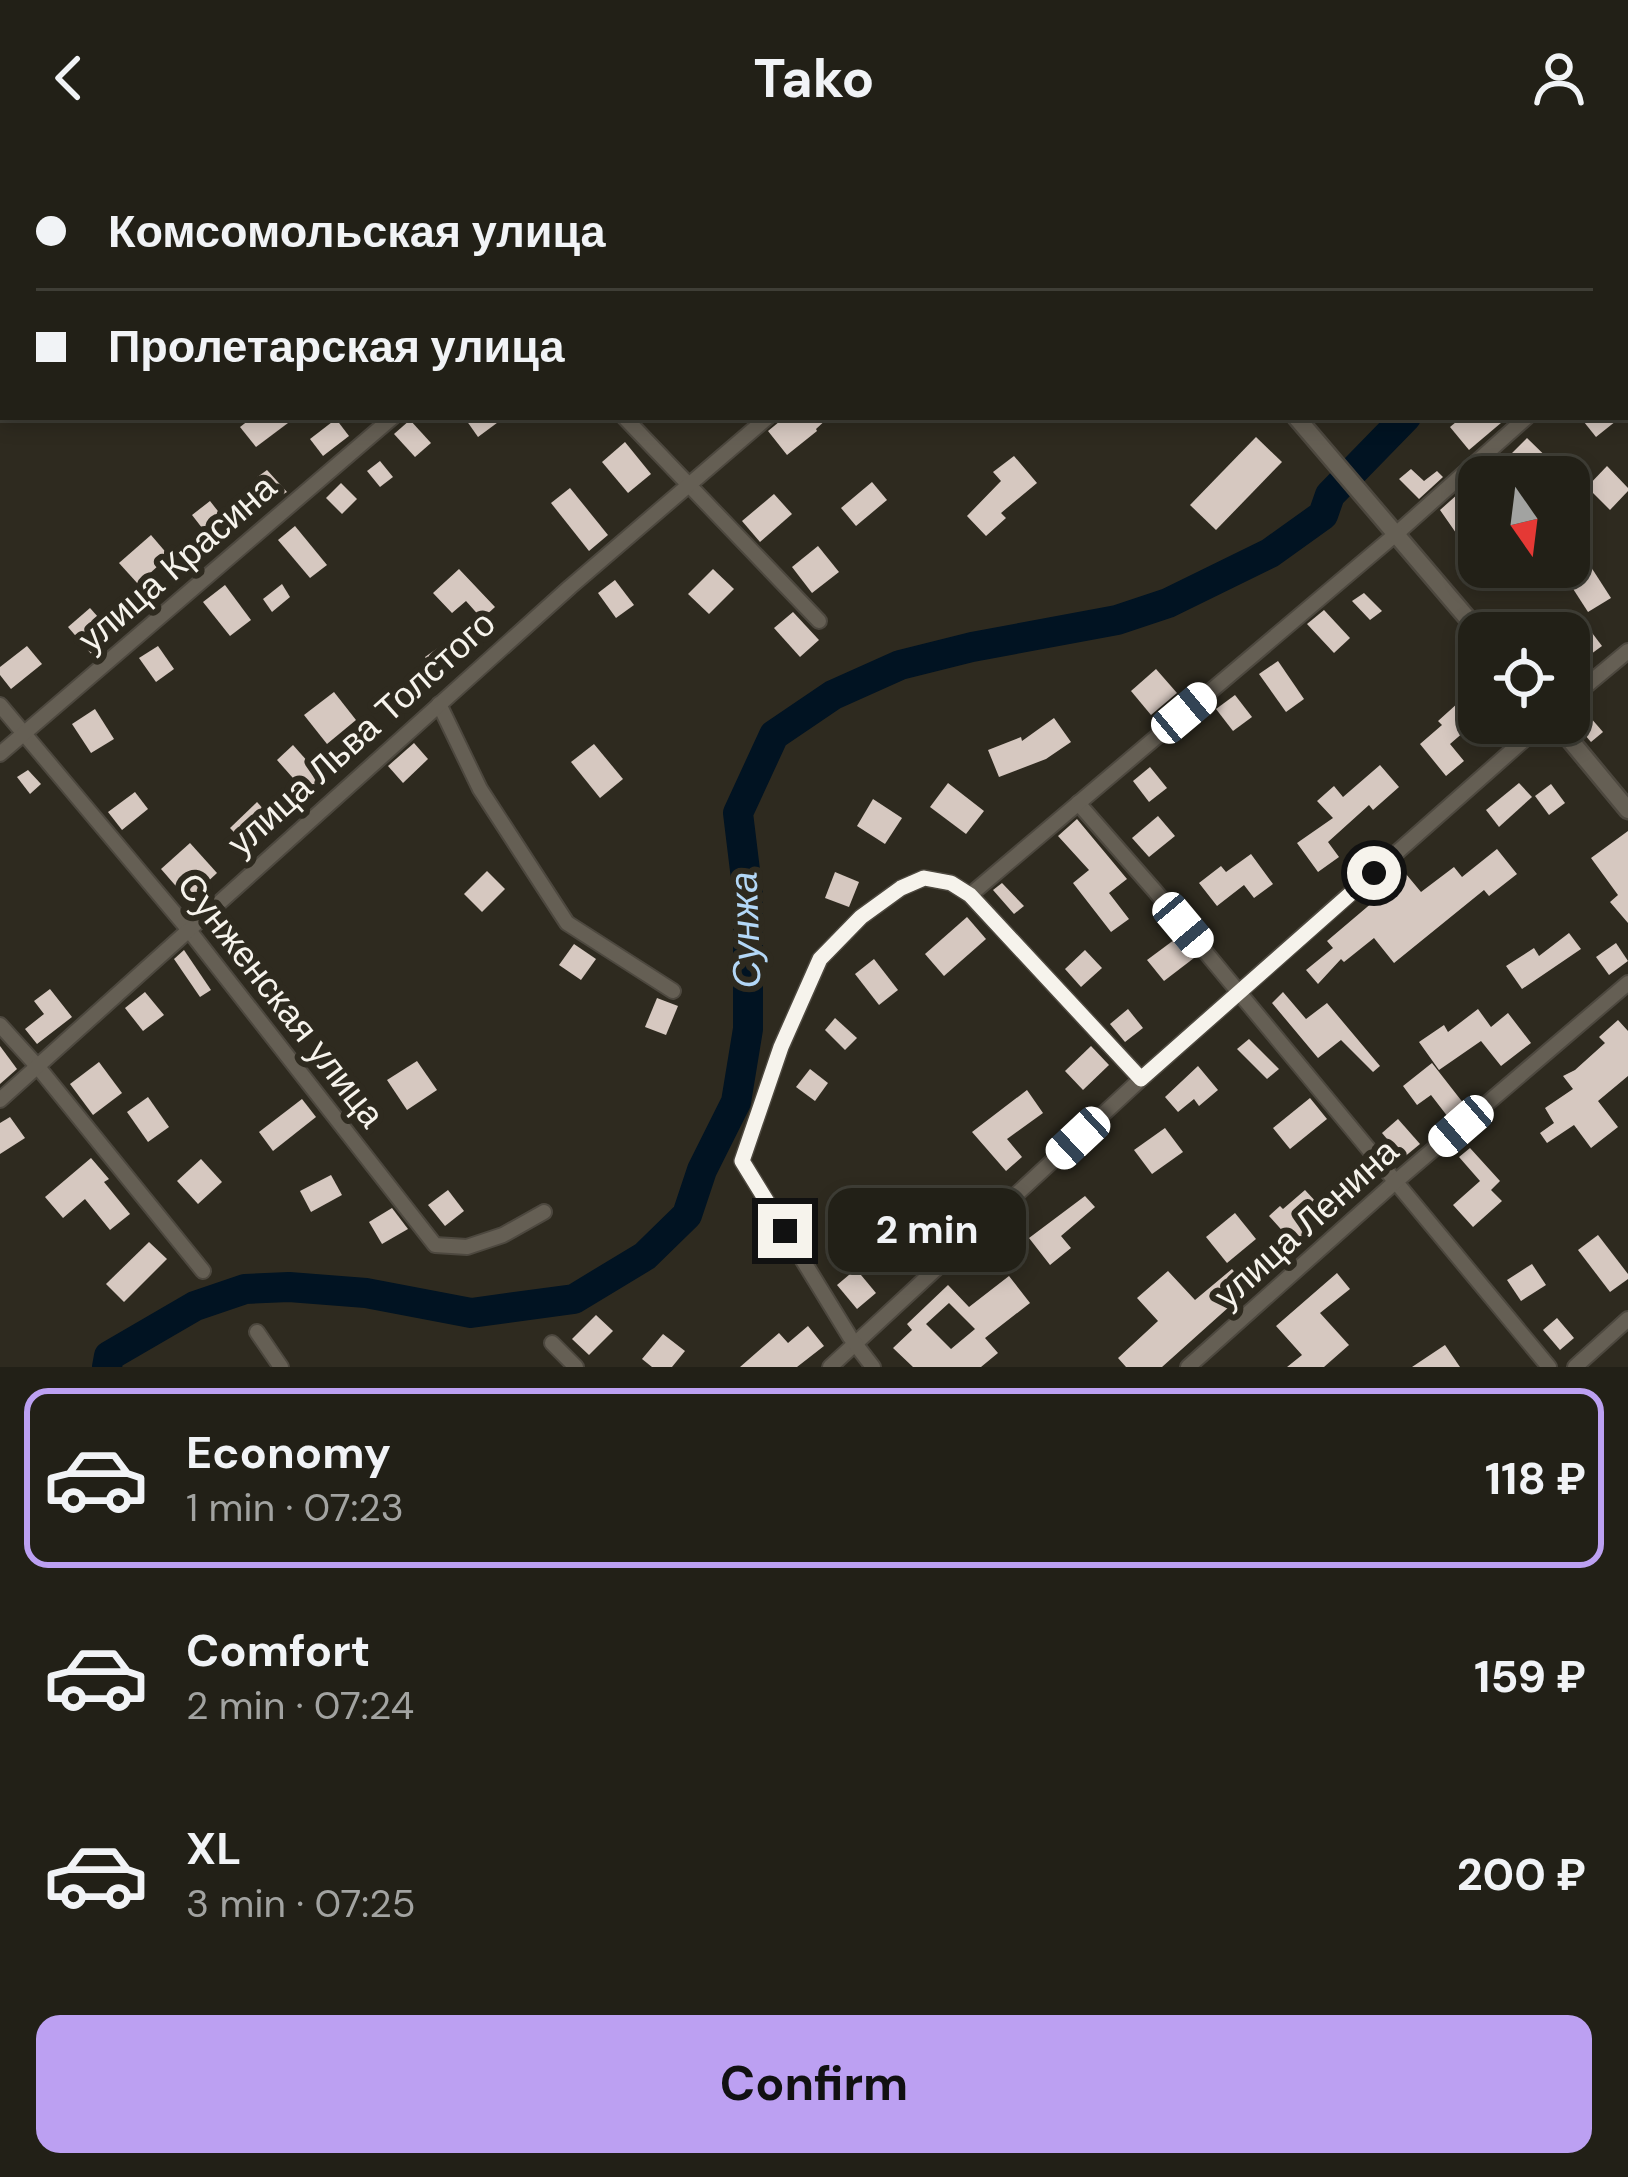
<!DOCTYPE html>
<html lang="en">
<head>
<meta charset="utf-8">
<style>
  body { margin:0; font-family:"DM Sans",sans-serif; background:#2a2820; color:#f1f3f6; height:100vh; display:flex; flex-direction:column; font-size:45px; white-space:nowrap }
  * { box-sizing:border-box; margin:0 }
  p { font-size:39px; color:#a2a3a1 }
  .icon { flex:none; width:66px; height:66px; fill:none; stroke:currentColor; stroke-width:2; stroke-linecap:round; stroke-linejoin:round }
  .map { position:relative; height:1211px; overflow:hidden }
  .panel { display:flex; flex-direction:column; background:#222017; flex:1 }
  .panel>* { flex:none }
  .top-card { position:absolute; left:0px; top:0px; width:1629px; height:264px; box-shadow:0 6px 18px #0003,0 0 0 3px #3f3e36; display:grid; align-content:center; height:264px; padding:0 36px; background:#222017 }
  .needle { width:78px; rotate:166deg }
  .tools { position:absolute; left:1458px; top:300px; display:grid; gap:24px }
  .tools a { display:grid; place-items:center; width:132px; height:132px; border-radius:24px; background:#222017; box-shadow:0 6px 18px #0003,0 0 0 3px #3f3e36; font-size:60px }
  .end { position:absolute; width:54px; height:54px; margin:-27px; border:15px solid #f6f3ec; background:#111; box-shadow:0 0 0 6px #111 }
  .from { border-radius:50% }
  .bubble { position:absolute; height:84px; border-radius:24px; background:#222017; box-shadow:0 6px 18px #0003,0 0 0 3px #3f3e36; font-size:39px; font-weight:700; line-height:84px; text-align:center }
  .car { position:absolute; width:36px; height:72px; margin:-36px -18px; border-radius:15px; box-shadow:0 0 9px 3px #0007; background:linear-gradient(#fff 24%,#345 0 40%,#fff 0 76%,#345 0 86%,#fff 0) }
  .top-card b { display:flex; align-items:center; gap:42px; height:114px; font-size:45px }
  .top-card b+b { border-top:3px solid #3f3e36 }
  .top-card i { width:30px; height:30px; background:#f1f3f6 }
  ul { padding:21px 0 0; list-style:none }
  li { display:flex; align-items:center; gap:36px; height:180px; margin:0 24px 18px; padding:0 12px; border:6px solid transparent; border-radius:24px }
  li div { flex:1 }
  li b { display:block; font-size:45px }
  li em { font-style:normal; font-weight:700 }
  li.on { border-color:#bca0f2 }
  li>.icon { width:108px; height:108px; stroke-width:1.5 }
  .action { display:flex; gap:24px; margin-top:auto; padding:24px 36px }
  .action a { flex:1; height:138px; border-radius:24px; background:#bca0f2; color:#111; font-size:48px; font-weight:700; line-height:138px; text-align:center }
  header { display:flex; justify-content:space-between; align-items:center; height:156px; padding:0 36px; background:#222017; font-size:54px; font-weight:700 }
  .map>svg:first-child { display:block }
</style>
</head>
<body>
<header><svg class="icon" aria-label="back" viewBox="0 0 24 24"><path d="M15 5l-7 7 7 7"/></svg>Tako<svg class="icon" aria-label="person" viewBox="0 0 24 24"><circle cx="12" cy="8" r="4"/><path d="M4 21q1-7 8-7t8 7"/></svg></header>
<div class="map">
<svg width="1628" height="1211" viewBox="0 0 1628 1211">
  <rect width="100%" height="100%" fill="#2e2a1f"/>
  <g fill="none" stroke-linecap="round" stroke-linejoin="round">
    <g stroke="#011322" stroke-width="30">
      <path d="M1418,0L1420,3"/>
      <path d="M107,1211L109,1200L195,1150L245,1133L289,1131L366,1137L471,1157L574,1143L645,1100L687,1059L702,1014L736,946L748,873V739L738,657L774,579L833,539L900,509L972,491L1117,464L1168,447L1270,397L1323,359L1330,339L1406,261"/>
    </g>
  </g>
  <g fill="#d6c8c0" fill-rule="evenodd">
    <path d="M253,261H296L256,291L240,271Z"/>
    <path d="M464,261H505L478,281Z"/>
    <path d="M785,261H829L816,273L817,275L787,299L768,275Z"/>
    <path d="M1462,261H1508L1469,294L1450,271Z"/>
    <path d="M1580,261H1621L1596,281Z"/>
    <path d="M336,263L349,280L323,300L310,283Z"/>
    <path d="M410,264L431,287L415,301L394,278Z"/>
    <path d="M1256,281L1282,306L1216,374L1190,349Z"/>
    <path d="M1527,282L1567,321H1483L1515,300L1512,297Z"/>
    <path d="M625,286L651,318L628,337L602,306Z"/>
    <path d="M1014,300L1037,327L1001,357L1006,362L986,380L967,360L1001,325L993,316Z"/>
    <path d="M380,305L393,321L380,331L367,315Z"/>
    <path d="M1607,310L1628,332V335L1610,354L1587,331Z"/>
    <path d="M1411,313L1424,325L1437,315L1443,321L1419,343L1399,323Z"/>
    <path d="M267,314L287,336L273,344L251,365L244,356L195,412L179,394L206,377L192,359L210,345L221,359L261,328L256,322Z"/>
    <path d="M1479,325V376L1463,387L1440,354L1459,337L1460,339Z"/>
    <path d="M872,326L887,344L856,370L841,352Z"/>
    <path d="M341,327L357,343L342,358L326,342Z"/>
    <path d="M570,332L608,379L589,395L551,347Z"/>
    <path d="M774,338L792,358L760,386L742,365Z"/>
    <path d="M295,370L327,409L310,422L278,384Z"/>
    <path d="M151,379L169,400L138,428L119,407Z"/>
    <path d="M818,390L839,416L812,437L792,411Z"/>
    <path d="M1591,411L1611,442L1588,456L1568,425Z"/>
    <path d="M459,413L495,451L482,463L466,445L452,457L433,437Z"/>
    <path d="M713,413L734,433L709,458L688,438Z"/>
    <path d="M615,424L634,449L616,462L598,437Z"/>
    <path d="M282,428L290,441L272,456L263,443Z"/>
    <path d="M225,429L251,464L230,480L203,446Z"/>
    <path d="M1364,437L1382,455L1370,464L1352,445Z"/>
    <path d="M90,452L115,480L92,499L68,471Z"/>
    <path d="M1324,454L1350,482L1334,497L1307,468Z"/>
    <path d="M793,456L819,484L800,501L774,472Z"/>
    <path d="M1580,461L1602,490L1576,509L1569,500V469Z"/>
    <path d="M442,489L457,509L439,521L425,501Z"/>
    <path d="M27,490L42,508L11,533L0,519V511Z"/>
    <path d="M158,490L174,513L156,526L139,502Z"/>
    <path d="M1278,505L1304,543L1286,556L1259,518Z"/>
    <path d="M1156,513L1177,537L1151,559L1131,535Z"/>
    <path d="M1479,528V563L1450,588L1464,605L1446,620L1420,588L1442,569L1438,565Z"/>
    <path d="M334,536L356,564L327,588L304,559Z"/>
    <path d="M1235,539L1252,561L1233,575L1216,553Z"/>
    <path d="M95,553L114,583L91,597L72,568Z"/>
    <path d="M1590,561L1603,576L1591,586L1578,571Z"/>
    <path d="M1054,562L1071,586L1046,603L999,621L988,594L1021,581L1022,585Z"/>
    <path d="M414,587L428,603L403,627L388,610Z"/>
    <path d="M594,588L623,623L600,642L571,606Z"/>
    <path d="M293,589L325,625L308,639L277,604Z"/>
    <path d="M1380,609L1399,631L1373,654L1369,649L1328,686L1339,701L1318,716L1297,687L1333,662L1317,645L1334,630L1343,641Z"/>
    <path d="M1150,611L1167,632L1149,646L1133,625Z"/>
    <path d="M28,614L41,628L30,638L17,621Z"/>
    <path d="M948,627L984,655L966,678L930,651Z"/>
    <path d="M1519,627L1532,641L1499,671L1486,654Z"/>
    <path d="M1551,628L1565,647L1549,659L1535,640Z"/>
    <path d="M135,636L148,653L122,674L108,656Z"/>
    <path d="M873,643L902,662L885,688L857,670Z"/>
    <path d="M257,646L277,668L250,693L230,672Z"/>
    <path d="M1158,660L1175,680L1149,701L1132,682Z"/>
    <path d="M1077,663L1127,723L1109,737L1129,763L1111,776L1073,727L1089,714L1058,680Z"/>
    <path d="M1628,675V767L1610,746L1618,739L1591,702Z"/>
    <path d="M190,687L217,717L188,744L161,713Z"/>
    <path d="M1497,693L1517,718L1489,740L1484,734L1394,807L1374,782L1344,806L1341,803L1318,828L1306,814L1333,792L1327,785L1406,718L1421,736L1454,711L1462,721Z"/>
    <path d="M1251,698L1273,728L1254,742L1244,729L1217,750L1199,727L1221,710L1226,716Z"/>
    <path d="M487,715L505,733L482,756L464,738Z"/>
    <path d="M835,716L859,726L849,751L825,742Z"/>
    <path d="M1002,727L1024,750L1014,758L993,734Z"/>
    <path d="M967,761L986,783L944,820L925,798Z"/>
    <path d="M1569,777L1581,793L1522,833L1506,810L1534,792L1539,800Z"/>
    <path d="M1178,781L1194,802L1164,825L1147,804Z"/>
    <path d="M1616,787L1628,805L1609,819L1596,801Z"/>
    <path d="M574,788L596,803L581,824L559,809Z"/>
    <path d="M184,794L211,834L200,841L174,803Z"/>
    <path d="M1085,794L1102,812L1081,831L1065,813Z"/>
    <path d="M874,803L898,834L879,849L855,818Z"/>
    <path d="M50,833L72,861L37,888L25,873L44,858L34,845Z"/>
    <path d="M145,836L164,859L143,875L125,852Z"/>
    <path d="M1283,836L1306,863L1327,847L1380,910L1373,916L1341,884L1318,902L1272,847Z"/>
    <path d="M657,842L678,850L666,879L645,871Z"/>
    <path d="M1128,853L1143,872L1125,886L1110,868Z"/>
    <path d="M1478,853L1491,871L1508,857L1531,887L1501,910L1481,885L1439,914L1419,886L1444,869L1448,876Z"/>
    <path d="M835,862L857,882L845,894L825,874Z"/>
    <path d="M1618,864L1628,875V920L1598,945L1618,971L1591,992L1574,969L1547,987L1540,977L1554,967L1545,952L1573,933L1563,920L1575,914L1605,887L1599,881Z"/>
    <path d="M1249,883L1279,913L1267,923L1237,893Z"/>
    <path d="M0,890L17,913L0,928Z"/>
    <path d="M1091,890L1109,909L1083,934L1065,915Z"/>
    <path d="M417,905L437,934L407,954L387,924Z"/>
    <path d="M99,906L122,937L93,959L70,928Z"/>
    <path d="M1432,907L1464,948L1448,961L1431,939L1417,949L1403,930Z"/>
    <path d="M1198,910L1218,934L1199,950L1194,943L1178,956L1165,941Z"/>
    <path d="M810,913L828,927L815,945L796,931Z"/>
    <path d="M1027,934L1043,957L1007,983L1022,1001L1006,1015L972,976Z"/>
    <path d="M148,941L169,971L148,986L127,956Z"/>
    <path d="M1310,942L1327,963L1290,993L1273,972Z"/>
    <path d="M302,943L316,961L273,995L259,976Z"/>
    <path d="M10,961L25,982L0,998V967Z"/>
    <path d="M1398,963L1420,988L1403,1002L1382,977Z"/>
    <path d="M1165,972L1183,996L1152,1018L1134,994Z"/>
    <path d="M1470,992L1500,1025L1491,1034L1502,1045L1473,1071L1453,1049L1480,1025L1459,1001Z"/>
    <path d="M91,1002L109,1023L104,1026L130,1058L110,1074L85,1043L63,1062L45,1041Z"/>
    <path d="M201,1003L222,1026L198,1048L177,1025Z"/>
    <path d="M331,1019L342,1039L311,1056L300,1035Z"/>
    <path d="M448,1034L464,1055L445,1070L428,1049Z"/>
    <path d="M1305,1034L1330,1061L1296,1090L1269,1060L1280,1050L1283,1053Z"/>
    <path d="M1085,1040L1095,1051L1061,1080L1071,1092L1050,1109L1029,1082Z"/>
    <path d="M929,1049L947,1067L929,1084L911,1065Z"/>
    <path d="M392,1052L408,1073L382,1088L369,1066Z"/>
    <path d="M1235,1057L1256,1083L1227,1107L1206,1081Z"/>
    <path d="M1598,1079L1628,1118V1123L1610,1136L1578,1094Z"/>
    <path d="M149,1086L167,1103L124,1146L106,1128Z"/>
    <path d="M1532,1108L1546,1129L1521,1145L1507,1124Z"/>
    <path d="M856,1113L876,1137L857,1153L837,1129Z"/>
    <path d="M1232,1113L1249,1133L1162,1211H1126L1118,1202L1158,1165L1137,1142L1168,1115L1195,1144Z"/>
    <path d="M1337,1117L1350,1133L1320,1157L1349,1189L1324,1211H1287L1302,1199L1276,1170Z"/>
    <path d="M1009,1120L1030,1147L985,1182L998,1197L981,1211H913L893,1192L912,1174L907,1168L948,1129L969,1151ZM949,1147L975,1173L951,1193L926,1168Z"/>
    <path d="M596,1159L613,1175L589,1199L572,1183Z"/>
    <path d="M1557,1162L1574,1182L1560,1194L1543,1174Z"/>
    <path d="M808,1170L824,1190L797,1211H740L779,1177L788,1187Z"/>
    <path d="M663,1178L685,1195L672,1211H652L642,1203Z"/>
    <path d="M1445,1189L1460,1211H1412Z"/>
  </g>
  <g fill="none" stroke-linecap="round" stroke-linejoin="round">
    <g stroke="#4d483f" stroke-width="18">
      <g id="minor">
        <path d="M205,0L207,3"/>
        <path d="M389,0L392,3"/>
        <path d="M1608,0L1611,3"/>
        <path d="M228,3L232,0"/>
        <path d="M692,3L696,0"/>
        <path d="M1626,20L1628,23"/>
        <path d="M0,167L3,165"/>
        <path d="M1626,173L1628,171"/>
        <path d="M624,261L819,465"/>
        <path d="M1569,544L1628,495"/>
        <path d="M439,548L480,633L567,767L673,835"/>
        <path d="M0,549L188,773L435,1089L467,1091L503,1079L544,1056"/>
        <path d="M0,598L393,261"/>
        <path d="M1078,647L1155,735L1549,1211"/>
        <path d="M970,739L1396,378L1527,261"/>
        <path d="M0,869L38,911L203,1115"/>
        <path d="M0,944L570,431L768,261"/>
        <path d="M257,1176L281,1211"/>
        <path d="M552,1187L576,1211"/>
        <path d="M830,1211L1141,923L1543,567"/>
        <path d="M873,1211L850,1181L742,1005L781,891L820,803L861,761L901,732L924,722L951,727L970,739L1141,923"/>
        <path d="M1188,1211L1394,1027L1628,827"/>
        <path d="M1575,1211L1628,1163"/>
      </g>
    </g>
    <g stroke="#4d483f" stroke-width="21">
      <g id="tertiary">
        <path d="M1060,0L1063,3"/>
        <path d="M1296,261L1480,477"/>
        <path d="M1556,567L1628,654"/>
      </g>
    </g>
    <use href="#minor" stroke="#655f54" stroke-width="14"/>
    <use href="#tertiary" stroke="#655f54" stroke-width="16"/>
  </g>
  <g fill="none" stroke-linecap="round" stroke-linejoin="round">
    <path stroke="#f6f3ec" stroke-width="15" d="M785,1075L742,1005L781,891L820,803L861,761L901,732L924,722L951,727L970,739L1141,923L1374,717"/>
  </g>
  <g text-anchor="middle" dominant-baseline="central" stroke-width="12" stroke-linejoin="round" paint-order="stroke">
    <g font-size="36" fill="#f6f3ec" stroke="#2e2a1f">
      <text transform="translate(177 407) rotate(-41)">улица Красина</text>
      <text transform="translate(361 577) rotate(-42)">улица Льва Толстого</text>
      <text transform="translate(281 844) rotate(52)">Сунженская улица</text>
      <text transform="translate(1306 1067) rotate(-42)">улица Ленина</text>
    </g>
    <g font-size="39" font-style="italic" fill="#b3d7f6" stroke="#2e2a1f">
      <text transform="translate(745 774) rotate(-92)">Сунжа</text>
    </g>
  </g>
</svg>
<div class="tools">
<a><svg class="needle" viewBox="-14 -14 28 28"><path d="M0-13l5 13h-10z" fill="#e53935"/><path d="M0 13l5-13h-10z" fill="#a2a3a1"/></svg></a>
<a><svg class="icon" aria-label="locate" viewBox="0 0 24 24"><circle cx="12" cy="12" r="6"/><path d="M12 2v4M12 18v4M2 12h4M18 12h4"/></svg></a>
</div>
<i class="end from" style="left:1374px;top:717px"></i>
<i class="end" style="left:785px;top:1075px"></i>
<div class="bubble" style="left:828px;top:1032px;width:198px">2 min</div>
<i class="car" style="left:1184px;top:557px;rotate:50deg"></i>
<i class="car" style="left:1183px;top:769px;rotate:140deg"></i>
<i class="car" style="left:1461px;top:970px;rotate:229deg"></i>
<i class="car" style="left:1078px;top:982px;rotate:227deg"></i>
<div class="top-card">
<b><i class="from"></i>Комсомольская улица</b>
<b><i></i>Пролетарская улица</b>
</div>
</div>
<section class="panel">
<ul>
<li class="on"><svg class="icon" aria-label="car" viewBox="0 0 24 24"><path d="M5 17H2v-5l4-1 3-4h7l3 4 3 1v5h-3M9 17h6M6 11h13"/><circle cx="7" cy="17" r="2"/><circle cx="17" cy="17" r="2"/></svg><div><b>Economy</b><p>1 min · 07:23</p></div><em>118 ₽</em></li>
<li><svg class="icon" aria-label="car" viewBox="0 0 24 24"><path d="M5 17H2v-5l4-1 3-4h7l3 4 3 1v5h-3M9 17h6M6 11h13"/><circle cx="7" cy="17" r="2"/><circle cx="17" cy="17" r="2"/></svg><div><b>Comfort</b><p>2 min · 07:24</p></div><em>159 ₽</em></li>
<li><svg class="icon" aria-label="car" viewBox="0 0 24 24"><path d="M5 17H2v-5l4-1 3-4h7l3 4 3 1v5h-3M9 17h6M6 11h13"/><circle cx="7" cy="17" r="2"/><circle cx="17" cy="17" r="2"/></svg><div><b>XL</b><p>3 min · 07:25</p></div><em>200 ₽</em></li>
</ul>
<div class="action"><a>Confirm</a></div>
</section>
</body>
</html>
